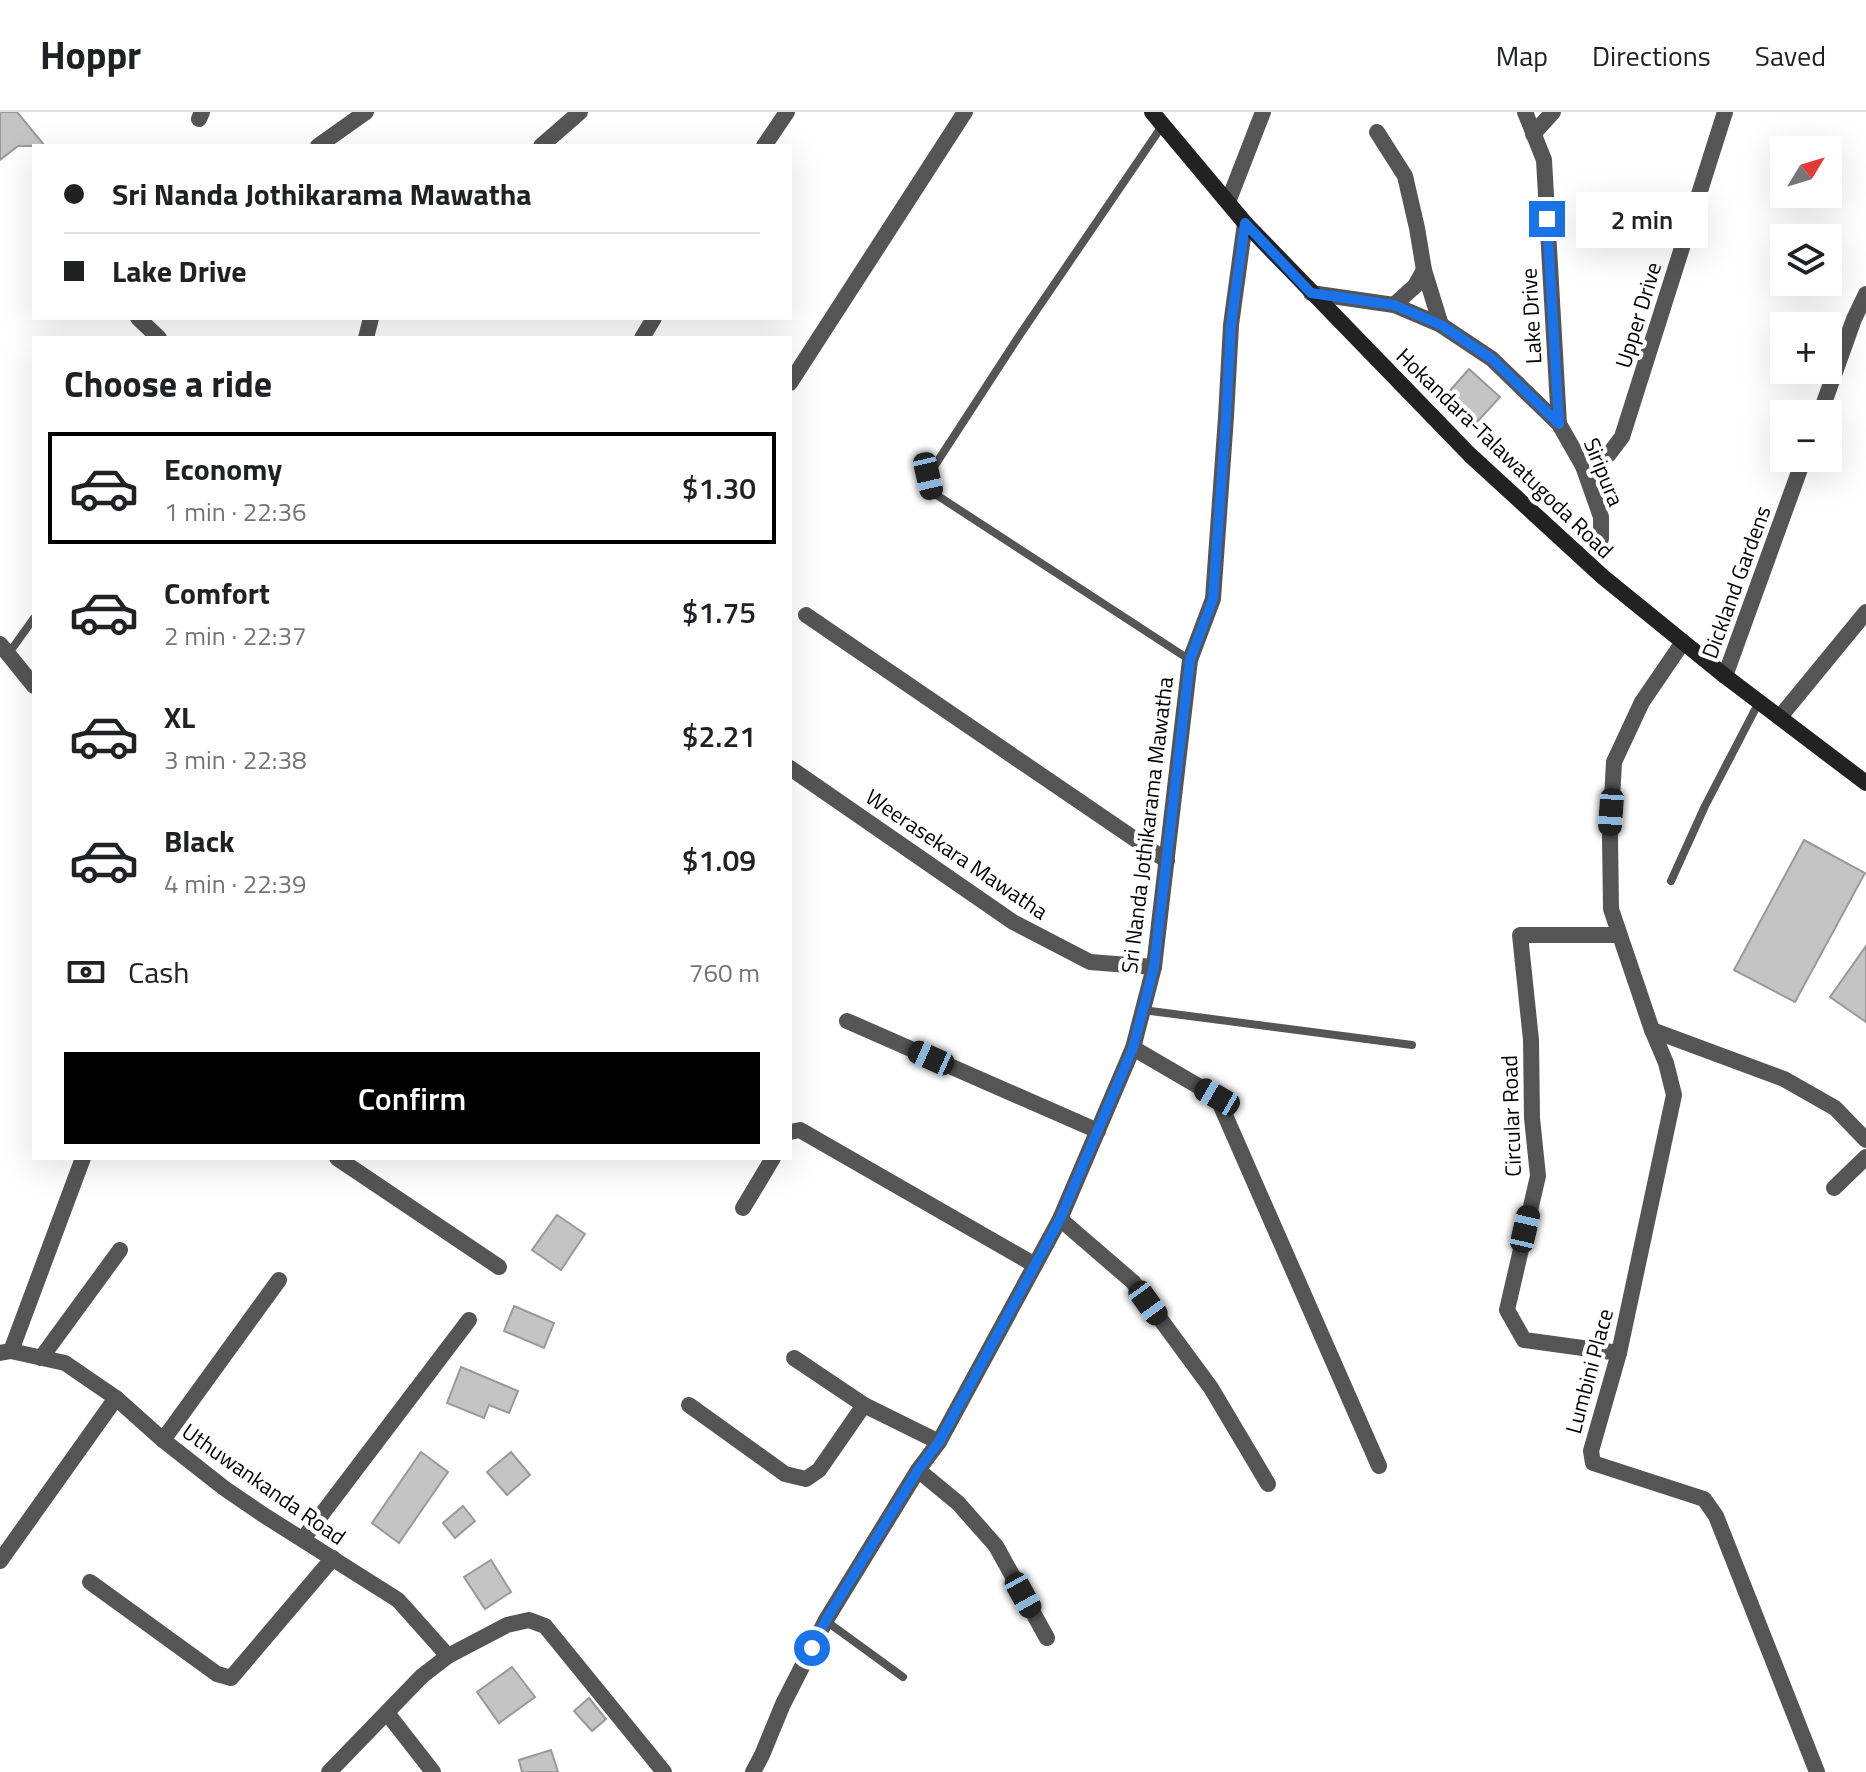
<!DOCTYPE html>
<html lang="en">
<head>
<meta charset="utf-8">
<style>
  body { margin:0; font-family:"Titillium Web",sans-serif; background:#f2f2f2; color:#202124; height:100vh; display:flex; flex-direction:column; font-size:30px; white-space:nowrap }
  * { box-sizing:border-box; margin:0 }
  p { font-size:26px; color:#757577 }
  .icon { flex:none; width:44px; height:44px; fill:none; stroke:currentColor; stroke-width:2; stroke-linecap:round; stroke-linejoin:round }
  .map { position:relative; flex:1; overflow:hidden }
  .sheet { position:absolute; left:32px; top:224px; width:760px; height:824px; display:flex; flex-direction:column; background:#fff; border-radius:0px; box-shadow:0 8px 32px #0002 }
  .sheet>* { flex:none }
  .banner { position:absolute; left:32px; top:32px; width:760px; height:176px; border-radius:0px; box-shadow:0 8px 32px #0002; display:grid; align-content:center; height:176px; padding:0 32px; background:#fff }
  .needle { width:52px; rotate:52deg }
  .controls { position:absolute; left:1770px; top:24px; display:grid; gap:16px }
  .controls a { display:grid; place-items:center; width:72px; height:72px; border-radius:0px; background:#fff; box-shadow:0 8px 32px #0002; font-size:40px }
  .end { position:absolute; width:36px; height:36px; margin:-18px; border:10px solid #1a73e8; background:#fff; box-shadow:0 0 0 4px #fff }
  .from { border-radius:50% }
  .bubble { position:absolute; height:56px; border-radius:0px; background:#fff; box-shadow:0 8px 32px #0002; font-size:26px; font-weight:600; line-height:56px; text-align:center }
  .car { position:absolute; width:24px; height:48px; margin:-24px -12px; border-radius:10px; box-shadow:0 0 6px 2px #0007; background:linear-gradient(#222 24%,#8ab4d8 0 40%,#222 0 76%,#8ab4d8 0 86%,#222 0) }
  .banner b { display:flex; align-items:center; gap:28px; height:76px; font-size:30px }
  .banner b+b { border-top:2px solid #e0e0e0 }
  .banner i { width:20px; height:20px; background:#202124 }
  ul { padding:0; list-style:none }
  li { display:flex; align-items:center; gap:24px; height:112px; margin:0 16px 12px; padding:0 16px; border:4px solid transparent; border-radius:0px }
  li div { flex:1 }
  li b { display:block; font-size:30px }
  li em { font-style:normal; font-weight:600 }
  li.selected { border-color:#000 }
  li>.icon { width:72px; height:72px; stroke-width:1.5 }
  h2 { padding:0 32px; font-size:36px; line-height:96px }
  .pay { display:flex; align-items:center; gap:20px; height:88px; padding:0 32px; font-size:30px }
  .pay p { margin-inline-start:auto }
  .primary-button { display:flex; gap:16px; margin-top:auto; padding:16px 32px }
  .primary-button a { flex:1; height:92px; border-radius:0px; background:#000; color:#fff; font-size:32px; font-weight:600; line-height:92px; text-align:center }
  header { display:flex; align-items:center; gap:48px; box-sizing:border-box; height:112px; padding:0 40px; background:#fff; border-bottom:2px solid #e0e0e0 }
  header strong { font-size:38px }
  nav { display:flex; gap:44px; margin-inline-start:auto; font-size:28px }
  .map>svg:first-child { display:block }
</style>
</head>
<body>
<header>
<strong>Hoppr</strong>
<nav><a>Map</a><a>Directions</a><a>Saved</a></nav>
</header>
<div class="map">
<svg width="1866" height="1660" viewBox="0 0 1866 1660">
  <rect width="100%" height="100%" fill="#fff"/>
  <g fill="#c4c4c4" stroke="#999" stroke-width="2">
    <path d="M0,0H17L45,34H18L0,48Z"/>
    <path d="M1469,257L1500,285L1477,310L1447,282Z"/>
    <path d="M1804,728L1865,761L1795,890L1734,858Z"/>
    <path d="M1866,834V910L1830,885Z"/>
    <path d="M557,1103L585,1122L561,1158L532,1138Z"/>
    <path d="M514,1194L554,1211L544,1236L504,1219Z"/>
    <path d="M461,1255L518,1279L509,1301L489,1293L484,1306L447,1291Z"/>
    <path d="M421,1340L448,1360L399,1431L372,1411Z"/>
    <path d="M511,1340L530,1363L507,1383L487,1360Z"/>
    <path d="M463,1394L475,1409L455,1426L443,1411Z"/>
    <path d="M491,1448L511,1480L485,1497L464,1465Z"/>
    <path d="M512,1555L535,1585L499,1611L477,1580Z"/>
    <path d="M589,1586L606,1607L592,1619L574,1599Z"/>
    <path d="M551,1638L558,1660H522L519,1648Z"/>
  </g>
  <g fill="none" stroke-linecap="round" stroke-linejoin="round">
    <g stroke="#555" stroke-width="8">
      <path d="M1162,14L1019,224L928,364L932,380L1190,548"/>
      <path d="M9,541L34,506"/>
      <path d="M1671,769L1705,694L1759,590"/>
      <path d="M1143,898L1412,933"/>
      <path d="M826,1509L903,1565"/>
    </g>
    <g stroke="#555" stroke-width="16">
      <path d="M1525,0L1544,48L1559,312"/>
      <path d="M199,7L202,0"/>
      <path d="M1377,20L1405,64L1417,116L1424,158L1441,213"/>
      <path d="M1533,22L1553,0"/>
      <path d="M318,34L366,0"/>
      <path d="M541,34L580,0"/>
      <path d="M764,34L787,0"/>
      <path d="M1228,90L1263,0"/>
      <path d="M1311,181L1394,193L1441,213L1492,247L1559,312L1583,354L1601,405V427"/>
      <path d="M1394,193L1415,174L1424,158"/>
      <path d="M138,206L159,226"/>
      <path d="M366,226L371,206"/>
      <path d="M642,226L654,206"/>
      <path d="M790,271L965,0"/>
      <path d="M1820,302L1854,207L1866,182"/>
      <path d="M1583,354L1609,342L1622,325L1725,0"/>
      <path d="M806,503L1167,749"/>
      <path d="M1683,530L1642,590L1614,650L1610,724L1611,797L1652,918L1666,951L1674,983L1619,1241L1591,1339L1593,1351L1704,1387L1716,1404L1817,1660"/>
      <path d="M0,532L34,574"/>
      <path d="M1725,564L1804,346"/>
      <path d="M1780,605L1866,500"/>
      <path d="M790,656L1013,810L1090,850L1154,855"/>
      <path d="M847,909L1098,1019"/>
      <path d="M1652,918L1784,967L1835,996L1866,1028"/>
      <path d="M1133,936L1217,985L1379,1354"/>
      <path d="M790,1020L800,1018L1035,1153"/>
      <path d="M337,1046L499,1155"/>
      <path d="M1834,1076L1866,1045"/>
      <path d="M743,1096L773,1046"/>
      <path d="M1060,1107L1133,1170L1211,1276L1268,1372"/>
      <path d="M11,1239L83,1046"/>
      <path d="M0,1241L11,1239L65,1251L116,1286L163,1328L224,1376L262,1402L398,1488L448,1544"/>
      <path d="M1619,1241L1524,1228L1507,1198L1538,1064L1532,1006L1531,928L1520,823H1619"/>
      <path d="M41,1246L120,1138"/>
      <path d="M794,1246L864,1293L939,1330"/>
      <path d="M689,1293L785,1362L806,1367L819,1358L864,1293"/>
      <path d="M163,1328L279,1168"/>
      <path d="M918,1358L958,1391L996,1434L1047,1526"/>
      <path d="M303,1427L469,1208"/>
      <path d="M0,1449L116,1286"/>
      <path d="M90,1470L217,1562L231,1566L333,1446"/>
      <path d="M387,1601L433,1660"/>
      <path d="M329,1660L422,1564L448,1544L507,1513L529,1508L545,1514L664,1660"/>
      <path d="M753,1660L762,1643L783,1592L826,1508L918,1358L939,1330L1060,1107L1133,936L1154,855L1190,548L1213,487L1226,305L1231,213L1245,111"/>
    </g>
    <path stroke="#222" stroke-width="16" d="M1152,0L1245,111L1470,343L1603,465L1725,564L1866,671"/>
  </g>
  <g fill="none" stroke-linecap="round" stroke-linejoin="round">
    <path stroke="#1a73e8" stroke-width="10" d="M812,1536L826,1508L918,1358L939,1330L1060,1107L1133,936L1154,855L1190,548L1213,487L1226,305L1231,213L1245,111L1311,181L1394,193L1441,213L1492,247L1559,312L1547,107"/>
  </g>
  <g text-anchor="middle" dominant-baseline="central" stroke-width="8" stroke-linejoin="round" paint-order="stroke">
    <g font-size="22" fill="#000" stroke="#fff">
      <text transform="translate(1638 203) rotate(-73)">Upper Drive</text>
      <text transform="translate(1531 204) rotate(-93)">Lake Drive</text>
      <text transform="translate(1505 341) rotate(44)">Hokandara-Talawatugoda Road</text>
      <text transform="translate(1604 360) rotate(68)">Siripura</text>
      <text transform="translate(1736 470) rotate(-70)">Dickland Gardens</text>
      <text transform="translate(1147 713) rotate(-83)">Sri Nanda Jothikarama Mawatha</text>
      <text transform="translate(957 742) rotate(34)">Weerasekara Mawatha</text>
      <text transform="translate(1511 1004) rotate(-92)">Circular Road</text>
      <text transform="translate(1589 1259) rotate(-75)">Lumbini Place</text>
      <text transform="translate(264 1372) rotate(35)">Uthuwankanda Road</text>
    </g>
  </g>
</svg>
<div class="controls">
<a><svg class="needle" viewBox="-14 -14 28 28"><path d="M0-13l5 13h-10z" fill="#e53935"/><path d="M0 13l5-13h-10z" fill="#757577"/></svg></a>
<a><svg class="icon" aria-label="layers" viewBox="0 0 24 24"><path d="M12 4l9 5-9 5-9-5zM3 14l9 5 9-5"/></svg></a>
<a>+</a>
<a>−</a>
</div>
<i class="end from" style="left:812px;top:1536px"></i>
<i class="end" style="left:1547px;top:107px"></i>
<div class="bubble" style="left:1576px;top:80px;width:132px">2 min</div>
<i class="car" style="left:928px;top:364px;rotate:167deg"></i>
<i class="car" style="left:1611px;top:700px;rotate:184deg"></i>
<i class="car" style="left:931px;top:946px;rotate:294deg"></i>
<i class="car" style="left:1217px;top:985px;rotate:300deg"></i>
<i class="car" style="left:1525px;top:1117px;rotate:13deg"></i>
<i class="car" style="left:1148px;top:1191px;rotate:144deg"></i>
<i class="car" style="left:1023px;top:1483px;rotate:151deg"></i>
<div class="banner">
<b><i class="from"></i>Sri Nanda Jothikarama Mawatha</b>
<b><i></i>Lake Drive</b>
</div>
<section class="sheet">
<h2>Choose a ride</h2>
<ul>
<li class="selected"><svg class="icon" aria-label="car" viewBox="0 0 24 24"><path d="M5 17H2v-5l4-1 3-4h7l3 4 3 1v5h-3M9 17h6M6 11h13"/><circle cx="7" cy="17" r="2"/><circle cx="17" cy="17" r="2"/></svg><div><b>Economy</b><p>1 min · 22:36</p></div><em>$1.30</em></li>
<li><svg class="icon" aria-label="car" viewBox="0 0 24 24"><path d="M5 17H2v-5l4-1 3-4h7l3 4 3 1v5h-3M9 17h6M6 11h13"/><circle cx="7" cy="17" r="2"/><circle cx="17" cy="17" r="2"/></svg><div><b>Comfort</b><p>2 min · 22:37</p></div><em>$1.75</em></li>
<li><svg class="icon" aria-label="car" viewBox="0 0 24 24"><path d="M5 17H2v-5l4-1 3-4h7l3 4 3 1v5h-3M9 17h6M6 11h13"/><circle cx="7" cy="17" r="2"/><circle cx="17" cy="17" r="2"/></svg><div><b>XL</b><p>3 min · 22:38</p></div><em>$2.21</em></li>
<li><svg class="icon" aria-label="car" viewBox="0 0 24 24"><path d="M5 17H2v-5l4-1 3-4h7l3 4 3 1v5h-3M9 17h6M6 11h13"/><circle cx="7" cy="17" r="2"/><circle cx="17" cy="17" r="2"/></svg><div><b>Black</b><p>4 min · 22:39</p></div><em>$1.09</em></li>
</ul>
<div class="pay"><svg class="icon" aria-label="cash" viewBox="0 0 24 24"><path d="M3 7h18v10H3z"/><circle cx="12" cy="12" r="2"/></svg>Cash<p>760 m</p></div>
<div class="primary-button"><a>Confirm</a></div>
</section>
</div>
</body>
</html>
